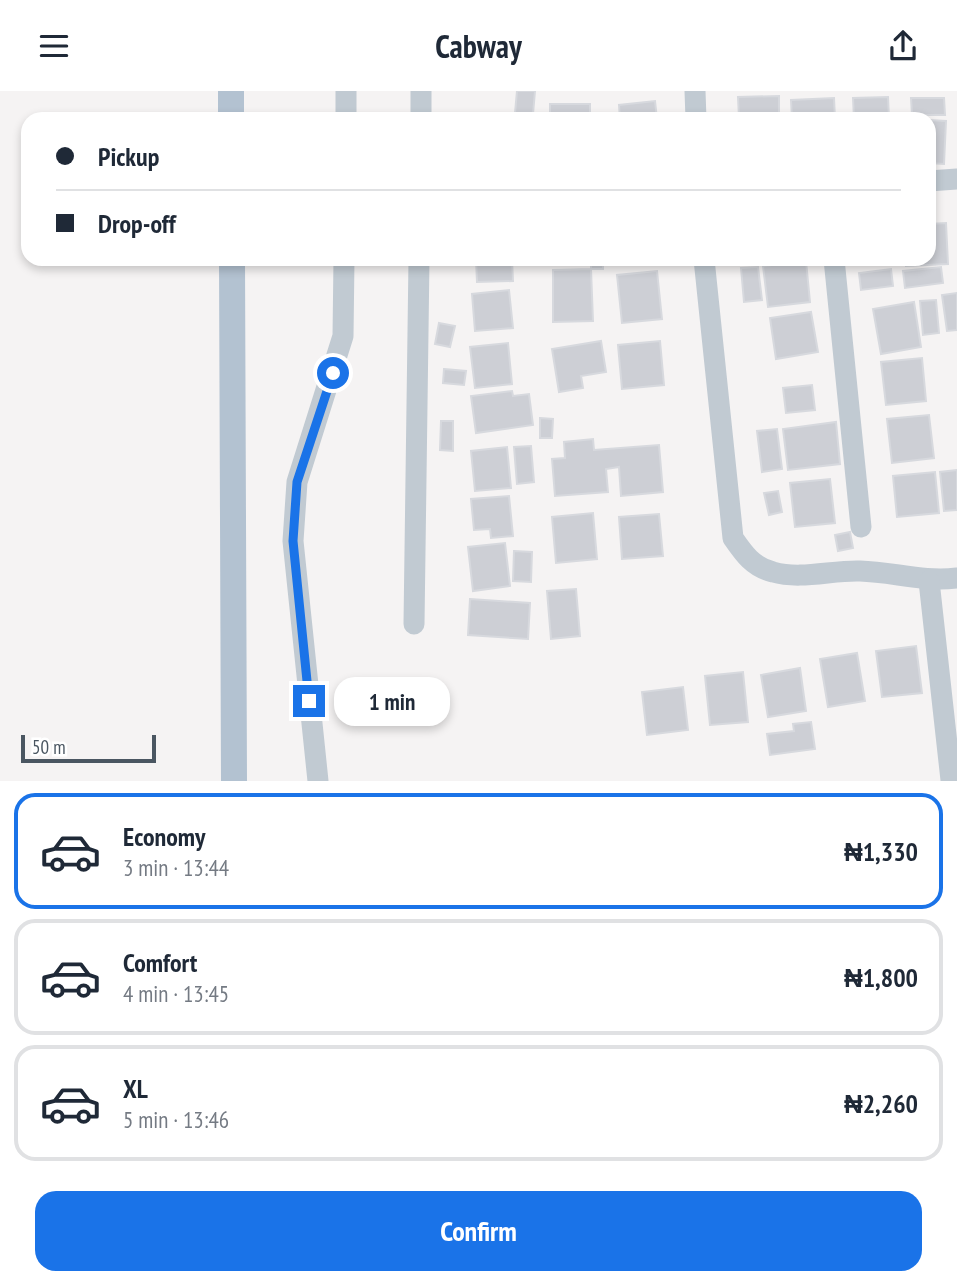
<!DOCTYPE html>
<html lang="en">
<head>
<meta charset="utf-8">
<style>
  body { margin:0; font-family:"PT Sans Narrow",sans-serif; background:#f6f6f7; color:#1f2937; height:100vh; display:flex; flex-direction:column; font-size:26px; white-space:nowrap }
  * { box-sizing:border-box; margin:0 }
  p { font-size:23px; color:#747a83 }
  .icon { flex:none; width:38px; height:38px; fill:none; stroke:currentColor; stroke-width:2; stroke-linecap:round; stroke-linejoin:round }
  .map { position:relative; height:690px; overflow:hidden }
  .panel { display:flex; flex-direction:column; background:#fff; flex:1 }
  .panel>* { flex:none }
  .guide { position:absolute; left:21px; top:21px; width:915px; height:154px; border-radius:21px; box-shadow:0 4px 10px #0003; display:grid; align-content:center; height:154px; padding:0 35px; background:#fff }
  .scale { position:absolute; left:21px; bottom:18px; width:135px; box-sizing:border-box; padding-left:7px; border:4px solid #4a5661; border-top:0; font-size:19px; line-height:24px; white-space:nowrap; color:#4a5661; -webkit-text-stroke:5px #fff; paint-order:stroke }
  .end { position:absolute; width:32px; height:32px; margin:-16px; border:9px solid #1a73e8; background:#fff; box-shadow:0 0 0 4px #fff }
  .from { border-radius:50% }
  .bubble { position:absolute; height:49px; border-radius:21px; background:#fff; box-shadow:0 4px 10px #0003; font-size:23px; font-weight:800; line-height:49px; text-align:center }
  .guide b { display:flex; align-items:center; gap:24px; height:66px; font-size:26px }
  .guide b+b { border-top:2px solid #e0e1e3 }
  .guide i { width:18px; height:18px; background:#1f2937 }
  ul { padding:12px 0 0; list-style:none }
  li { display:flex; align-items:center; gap:21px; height:116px; margin:0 14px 10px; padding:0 21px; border:4px solid #e0e1e3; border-radius:21px }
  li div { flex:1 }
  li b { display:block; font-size:26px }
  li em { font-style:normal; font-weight:800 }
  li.on { border-color:#1a73e8 }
  li>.icon { width:63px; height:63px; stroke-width:1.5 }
  .action { display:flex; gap:14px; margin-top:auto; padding:14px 35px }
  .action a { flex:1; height:80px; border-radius:21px; background:#1a73e8; color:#fff; font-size:28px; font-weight:800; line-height:80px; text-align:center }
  header { display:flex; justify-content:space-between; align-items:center; height:91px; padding:0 35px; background:#fff; font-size:32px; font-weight:800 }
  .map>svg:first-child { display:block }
</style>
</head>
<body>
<header><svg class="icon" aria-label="menu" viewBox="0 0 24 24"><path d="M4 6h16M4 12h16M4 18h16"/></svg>Cabway<svg class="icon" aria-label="share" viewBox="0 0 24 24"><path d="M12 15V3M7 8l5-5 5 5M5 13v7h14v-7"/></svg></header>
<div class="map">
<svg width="957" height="690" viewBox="0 0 957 690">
  <rect width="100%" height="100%" fill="#f5f3f3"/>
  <g fill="#cdcfd5" stroke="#d7d9de" stroke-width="2">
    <path d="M517,0H535L533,23L515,22Z"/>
    <path d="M779,5V28H736L739,27L738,6Z"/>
    <path d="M888,6L889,28H851H854L853,7Z"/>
    <path d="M834,7L835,28H792L791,9Z"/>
    <path d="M911,7H944L945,24H912Z"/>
    <path d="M655,10L657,28H620L619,14Z"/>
    <rect x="550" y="13" width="40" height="15"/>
    <path d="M474,24L514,25L535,28H474Z"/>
    <path d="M929,29L946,30L944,73L929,72Z"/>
    <path d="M946,132L948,173L906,175V168H929V133Z"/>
    <path d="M476,168H512L513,190L477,191Z"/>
    <path d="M591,168H603V178H591L593,230L553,231V179L591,178Z"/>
    <path d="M854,168H894V170L854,174Z"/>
    <path d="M806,170L810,211L768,216L763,175Z"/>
    <path d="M758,176L762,209L744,211L741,177Z"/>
    <path d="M941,176L943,192L905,197L903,180Z"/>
    <path d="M891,178L893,195L861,199L859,182Z"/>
    <path d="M657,180L662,228L622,232L617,184Z"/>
    <path d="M509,199L513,237L475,240L472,203Z"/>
    <path d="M957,202V239L947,240L942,204Z"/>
    <path d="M936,209L939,242L923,244L920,210Z"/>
    <path d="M914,211L921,256L881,263L873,218Z"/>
    <path d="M811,221L818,261L776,268L770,227Z"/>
    <path d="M439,232L455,235L450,256L435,253Z"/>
    <path d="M601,250L606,281L581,285L583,297L559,301L552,258Z"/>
    <path d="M660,250L664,294L622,298L618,254Z"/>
    <path d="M508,252L512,293L475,297L470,256Z"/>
    <path d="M922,267L926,310L886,314L881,271Z"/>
    <path d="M444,278L466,280L464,294L443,292Z"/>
    <path d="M812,294L815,319L786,322L783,297Z"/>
    <path d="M512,300L513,305L529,303L533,334L476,342L471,305Z"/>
    <path d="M929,324L934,367L892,372L887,328Z"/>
    <path d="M540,327L553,328L552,347H540Z"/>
    <path d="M441,330H453V360L440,359Z"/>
    <path d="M836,331L840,373L788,379L783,338Z"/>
    <path d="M777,338L782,378L762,381L757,340Z"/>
    <path d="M593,348L594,359L659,354L663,401L621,405L619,376L606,378L608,401L555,405L552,368L565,367L564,351Z"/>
    <path d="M531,355L534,391L517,393L514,356Z"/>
    <path d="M507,356L511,397L475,400L471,360Z"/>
    <path d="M957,379V419L944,420L940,381Z"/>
    <path d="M935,381L939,422L897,426L893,385Z"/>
    <path d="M830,388L835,432L795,436L790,392Z"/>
    <path d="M778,400L782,421L769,424L764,402Z"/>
    <path d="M509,405L513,445L491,447L490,438L474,439L471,408Z"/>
    <path d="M593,422L597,468L556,472L552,426Z"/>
    <path d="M659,423L663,465L622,468L619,426Z"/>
    <path d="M850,441L853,457L838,460L835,444Z"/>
    <path d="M505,452L510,495L473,500L468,456Z"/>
    <path d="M514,460L532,461L531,491L513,490Z"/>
    <path d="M576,498L580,545L551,548L547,500Z"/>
    <path d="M470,508L530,512L528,548L468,544Z"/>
    <path d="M916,555L922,602L882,606L876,560Z"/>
    <path d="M857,562L865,610L828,616L820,568Z"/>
    <path d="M800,577L806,620L768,626L761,584Z"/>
    <path d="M743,581L748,631L710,634L705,585Z"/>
    <path d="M683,596L688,639L647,644L642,601Z"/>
    <path d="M811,631L815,658L770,664L767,643L794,640L793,633Z"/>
  </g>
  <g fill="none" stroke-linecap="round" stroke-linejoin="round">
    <g stroke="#c1cad2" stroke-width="21">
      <path d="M695,0L696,28"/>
      <path d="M346,28V0"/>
      <path d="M421,28V0"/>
      <path d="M929,90L957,88"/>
      <path d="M704,168L733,447C744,463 753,476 773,481C801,489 832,479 860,480C894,481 922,491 957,487"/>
      <path d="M834,168L861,436"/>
      <path d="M929,490L951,689"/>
      <path d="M414,533L419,168"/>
      <path d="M318,690L293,450L297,391L343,245L344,168"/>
    </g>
    <g stroke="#b3c2d1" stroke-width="26">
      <path d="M231,0V28"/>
      <path d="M232,168L234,690"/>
    </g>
  </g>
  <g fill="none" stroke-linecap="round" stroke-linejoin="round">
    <path stroke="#1a73e8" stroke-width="9" d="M309,610L293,450L297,391L333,282"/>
  </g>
</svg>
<div class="scale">50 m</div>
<i class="end from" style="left:333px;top:282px"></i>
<i class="end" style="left:309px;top:610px"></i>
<div class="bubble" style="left:334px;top:586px;width:116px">1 min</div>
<div class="guide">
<b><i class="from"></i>Pickup</b>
<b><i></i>Drop-off</b>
</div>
</div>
<section class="panel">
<ul>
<li class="on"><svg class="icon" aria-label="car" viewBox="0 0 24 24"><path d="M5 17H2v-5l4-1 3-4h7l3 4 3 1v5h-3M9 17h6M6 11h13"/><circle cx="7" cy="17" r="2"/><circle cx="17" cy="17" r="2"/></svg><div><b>Economy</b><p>3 min · 13:44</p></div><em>₦1,330</em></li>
<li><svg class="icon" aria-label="car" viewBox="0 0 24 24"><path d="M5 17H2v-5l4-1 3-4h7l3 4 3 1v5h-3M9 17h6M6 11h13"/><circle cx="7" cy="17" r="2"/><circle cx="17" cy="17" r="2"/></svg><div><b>Comfort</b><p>4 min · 13:45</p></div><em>₦1,800</em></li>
<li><svg class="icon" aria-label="car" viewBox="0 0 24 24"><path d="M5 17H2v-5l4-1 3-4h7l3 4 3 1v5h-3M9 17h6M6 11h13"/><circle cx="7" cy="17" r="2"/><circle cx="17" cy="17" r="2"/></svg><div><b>XL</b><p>5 min · 13:46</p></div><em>₦2,260</em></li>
</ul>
<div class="action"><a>Confirm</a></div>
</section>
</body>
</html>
